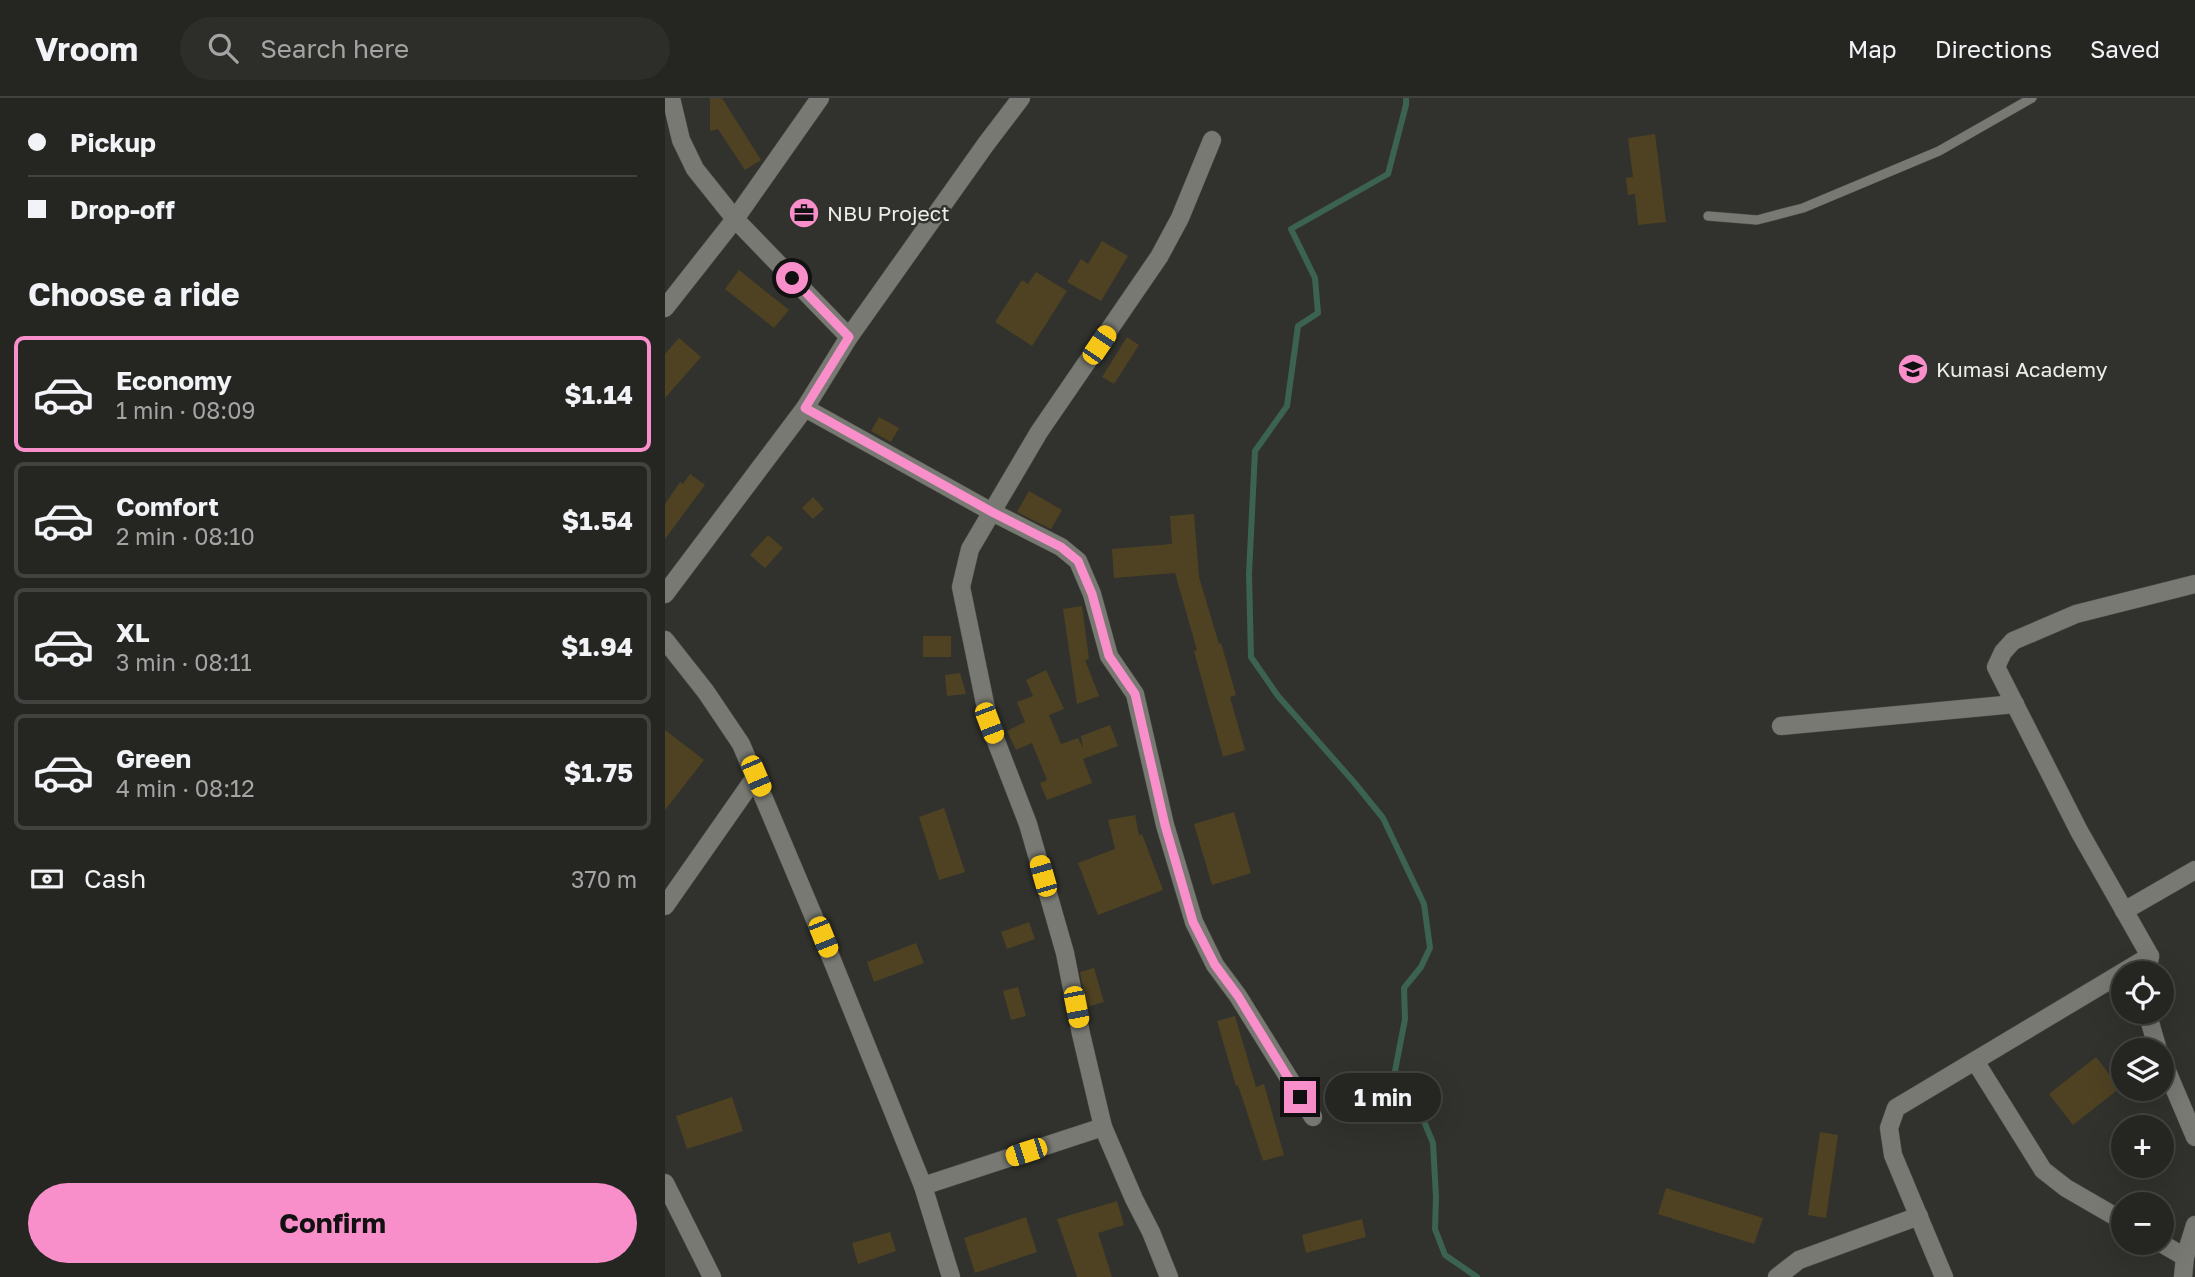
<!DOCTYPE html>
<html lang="en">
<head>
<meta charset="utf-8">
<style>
  body { margin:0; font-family:"Golos Text",sans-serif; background:#2d2e2a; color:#f1f3f6; height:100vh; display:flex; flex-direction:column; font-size:26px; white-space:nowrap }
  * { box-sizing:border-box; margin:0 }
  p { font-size:23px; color:#a3a5a5 }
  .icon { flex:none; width:38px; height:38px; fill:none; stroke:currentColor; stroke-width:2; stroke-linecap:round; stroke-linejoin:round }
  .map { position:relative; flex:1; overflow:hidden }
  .panel { display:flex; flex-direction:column; background:#252622; width:665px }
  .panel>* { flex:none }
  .hud { display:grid; align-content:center; height:154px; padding:0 28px; background:#252622 }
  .fabs { position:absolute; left:1446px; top:863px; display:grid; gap:14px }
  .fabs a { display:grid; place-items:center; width:63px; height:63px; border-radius:50%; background:#252622; box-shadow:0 7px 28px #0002,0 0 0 2px #424340; font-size:35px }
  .end { position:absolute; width:32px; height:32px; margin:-16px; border:9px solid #f98fca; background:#111; box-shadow:0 0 0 4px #111 }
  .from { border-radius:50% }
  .bubble { position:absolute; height:49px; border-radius:24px; background:#252622; box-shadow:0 7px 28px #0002,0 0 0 2px #424340; font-size:23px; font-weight:700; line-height:49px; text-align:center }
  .car { position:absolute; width:21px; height:42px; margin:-21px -10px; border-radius:9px; box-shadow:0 0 5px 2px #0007; background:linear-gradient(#f5c518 24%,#345 0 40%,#f5c518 0 76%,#345 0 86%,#f5c518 0) }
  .hud b { display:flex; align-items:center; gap:24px; height:66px; font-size:26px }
  .hud b+b { border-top:2px solid #424340 }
  .hud i { width:18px; height:18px; background:#f1f3f6 }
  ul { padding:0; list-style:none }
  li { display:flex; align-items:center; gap:21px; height:116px; margin:0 14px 10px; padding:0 14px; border:4px solid #424340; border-radius:10px }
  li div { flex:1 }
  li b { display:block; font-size:26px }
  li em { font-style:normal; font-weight:700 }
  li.active { border-color:#f98fca }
  li>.icon { width:63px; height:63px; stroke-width:1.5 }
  h2 { padding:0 28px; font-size:32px; line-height:84px }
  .pay { display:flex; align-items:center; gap:18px; height:77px; padding:0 28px; font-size:26px }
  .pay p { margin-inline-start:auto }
  .button { display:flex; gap:14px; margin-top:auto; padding:14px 28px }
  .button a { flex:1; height:80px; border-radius:42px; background:#f98fca; color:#111; font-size:28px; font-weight:700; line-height:80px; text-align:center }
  header { display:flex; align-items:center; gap:42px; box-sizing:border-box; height:98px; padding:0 35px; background:#252622; border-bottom:2px solid #424340 }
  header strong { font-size:33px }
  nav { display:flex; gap:38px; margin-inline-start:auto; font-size:24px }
  .search { width:490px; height:63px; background:#2d2e2a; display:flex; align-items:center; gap:18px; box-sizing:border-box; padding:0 24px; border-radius:38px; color:#a3a5a5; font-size:26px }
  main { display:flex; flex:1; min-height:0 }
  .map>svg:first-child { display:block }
</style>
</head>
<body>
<header>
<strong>Vroom</strong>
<div class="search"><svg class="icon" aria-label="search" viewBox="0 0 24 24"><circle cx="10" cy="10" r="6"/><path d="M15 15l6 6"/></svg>Search here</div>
<nav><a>Map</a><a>Directions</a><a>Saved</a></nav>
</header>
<main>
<section class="panel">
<div class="hud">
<b><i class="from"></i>Pickup</b>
<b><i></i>Drop-off</b>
</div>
<h2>Choose a ride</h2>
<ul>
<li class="active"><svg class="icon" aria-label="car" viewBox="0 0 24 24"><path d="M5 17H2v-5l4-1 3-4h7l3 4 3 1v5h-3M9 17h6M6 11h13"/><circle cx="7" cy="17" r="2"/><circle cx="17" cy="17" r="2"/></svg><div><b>Economy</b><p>1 min · 08:09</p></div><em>$1.14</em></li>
<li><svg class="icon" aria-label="car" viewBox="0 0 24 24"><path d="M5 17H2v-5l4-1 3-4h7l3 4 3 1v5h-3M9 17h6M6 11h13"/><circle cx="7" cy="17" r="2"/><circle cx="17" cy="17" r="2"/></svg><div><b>Comfort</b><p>2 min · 08:10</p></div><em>$1.54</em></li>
<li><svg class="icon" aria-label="car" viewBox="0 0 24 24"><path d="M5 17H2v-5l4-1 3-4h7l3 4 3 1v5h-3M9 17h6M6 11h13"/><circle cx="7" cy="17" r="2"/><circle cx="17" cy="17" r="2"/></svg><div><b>XL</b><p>3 min · 08:11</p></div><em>$1.94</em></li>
<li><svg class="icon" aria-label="car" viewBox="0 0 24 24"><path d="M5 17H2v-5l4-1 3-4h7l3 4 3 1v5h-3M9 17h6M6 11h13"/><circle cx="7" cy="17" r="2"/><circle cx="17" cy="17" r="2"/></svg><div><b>Green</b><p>4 min · 08:12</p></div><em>$1.75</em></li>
</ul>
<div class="pay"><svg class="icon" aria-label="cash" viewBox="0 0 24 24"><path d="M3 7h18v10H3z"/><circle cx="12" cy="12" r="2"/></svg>Cash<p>370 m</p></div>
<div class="button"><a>Confirm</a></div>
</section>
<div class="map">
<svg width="1530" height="1179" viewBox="0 0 1530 1179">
  <rect width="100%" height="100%" fill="#31322d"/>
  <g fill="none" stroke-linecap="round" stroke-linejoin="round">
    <path stroke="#3c6252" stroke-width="6" d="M741,0V7L723,76L626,131L650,180L653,215L633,228L622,308L590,353L584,476L586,559L613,598L688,683L718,720L759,806L765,850L756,869L739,890L740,921L730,973L737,997L753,1009L768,1045L771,1099L770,1131L780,1157L812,1179"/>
  </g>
  <g fill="#4e4222">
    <path d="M45,0H57L96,62L80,72L53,31L45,33Z"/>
    <path d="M990,36L1001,124L973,127L970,96L963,97L961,80L968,79L963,40Z"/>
    <path d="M437,143L463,158L436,203L402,184L416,161L423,166Z"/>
    <path d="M74,172L124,212L109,230L60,191Z"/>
    <path d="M371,174L402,193L367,248L330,224L357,182L363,186Z"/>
    <path d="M462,239L474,247L449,286L437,279Z"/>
    <path d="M14,240L36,259L0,300V256Z"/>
    <path d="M214,319L234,330L226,344L206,333Z"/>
    <path d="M25,376L40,387L0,441V406L15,384L18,386Z"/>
    <path d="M364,393L397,412L386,431L352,414Z"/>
    <path d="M148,399L159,411L148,421L137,410Z"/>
    <path d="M529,416L534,479L554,546L556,545L571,597L565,599L580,652L558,659L529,553L532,552L510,475L449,480L447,451L507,446L505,418Z"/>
    <path d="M103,437L118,450L100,470L85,457Z"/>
    <path d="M417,508L424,561L420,562L434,598L412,606L398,511Z"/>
    <rect x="258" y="538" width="28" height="21"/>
    <path d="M381,572L399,611L384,617L396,646L413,640L418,650L416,638L445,627L453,648L418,661L427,685L382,702L375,685L382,682L367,645L351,652L342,633L360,624L352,604L368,598L361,582Z"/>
    <path d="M295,575L301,596L282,598L280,577Z"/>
    <path d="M0,632L39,662L0,712Z"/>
    <path d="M279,710L300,774L274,782L254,719Z"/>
    <path d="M569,714L586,775L547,787L529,726Z"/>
    <path d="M470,717L474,737L477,736L498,792L433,817L413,765L450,751L443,722Z"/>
    <path d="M364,824L370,841L342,851L336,834Z"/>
    <path d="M251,845L259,865L209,884L202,864Z"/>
    <path d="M429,870L439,904L422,909L415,874Z"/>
    <path d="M353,889L361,918L346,922L338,893Z"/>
    <path d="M570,918L591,989L599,986L619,1057L598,1063L573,987L571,988L552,923Z"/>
    <path d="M1431,959L1455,990L1408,1027L1384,996Z"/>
    <path d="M67,999L78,1033L22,1051L11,1018Z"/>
    <path d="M1155,1034L1173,1037L1161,1120L1143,1117Z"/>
    <path d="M1001,1090L1098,1120L1089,1146L993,1116Z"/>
    <path d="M452,1103L459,1127L433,1135L447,1179H412L392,1121Z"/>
    <path d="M361,1119L372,1154L310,1175L299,1140Z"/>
    <path d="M697,1121L701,1139L641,1155L637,1137Z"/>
    <path d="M225,1134L231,1153L193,1166L187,1145Z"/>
  </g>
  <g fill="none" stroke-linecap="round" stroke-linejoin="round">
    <g stroke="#50514c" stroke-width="10">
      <path id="service" d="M1043,118L1092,122L1138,110L1274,53L1367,0"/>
    </g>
    <g stroke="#50514c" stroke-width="19">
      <g id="minor">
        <path d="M0,210L70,121L155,0"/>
        <path d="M140,310L327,414L396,449L413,463L427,496L444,558L470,596L500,727L529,824L550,867L573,898L648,1019"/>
        <path d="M1116,628L1350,606"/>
        <path d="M0,808L91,678"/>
        <path d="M1459,813L1530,772"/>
        <path d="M1482,875L1485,858L1414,733L1331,569L1338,554L1348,543L1411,516L1530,486"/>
        <path d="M1482,914L1493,952"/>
        <path d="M1496,959L1530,1039"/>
        <path d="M1310,963L1378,1072L1401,1090L1458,1123"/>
        <path d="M0,1085L47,1179"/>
        <path d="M258,1088L438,1029"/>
        <path d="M1494,1144L1520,1159"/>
        <path d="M504,1179L486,1134L469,1101L438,1029L416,936L400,855L363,726L324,625L296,489L305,451L374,334L494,159L515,120L547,42"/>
        <path d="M1112,1179L1134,1162L1254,1118"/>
        <path d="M1279,1179L1228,1057L1224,1030L1231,1010L1485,858"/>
        <path d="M1518,1179L1520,1159L1530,1127"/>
      </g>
    </g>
    <g stroke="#50514c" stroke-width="19">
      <g id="tertiary">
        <path d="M6,0L16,42L30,71L70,121L184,239"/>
        <path d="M0,496L140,310L184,239L321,46L356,0"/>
        <path d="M0,542L41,594L76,646L167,862L258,1088L286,1179"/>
      </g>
    </g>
    <use href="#service" stroke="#787973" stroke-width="9"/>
    <use href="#minor" stroke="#787973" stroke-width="18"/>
    <use href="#tertiary" stroke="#787973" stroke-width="18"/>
  </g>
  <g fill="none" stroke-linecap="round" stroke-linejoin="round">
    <path stroke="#f98fca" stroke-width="9" d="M127,180L184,239L140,310L327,414L396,449L413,463L427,496L444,558L470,596L500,727L528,824L550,867L573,898L635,999"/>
  </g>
  <defs>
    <g id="office-disc" transform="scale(1.575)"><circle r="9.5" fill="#f98fca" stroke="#31322d"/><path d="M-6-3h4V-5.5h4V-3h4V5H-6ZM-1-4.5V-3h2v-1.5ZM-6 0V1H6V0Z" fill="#111"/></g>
    <g id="school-disc" transform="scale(1.575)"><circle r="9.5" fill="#f98fca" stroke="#31322d"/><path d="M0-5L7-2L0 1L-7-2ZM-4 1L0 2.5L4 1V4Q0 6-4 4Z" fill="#111"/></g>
  </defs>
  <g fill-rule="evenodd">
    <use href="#office-disc" x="139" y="115"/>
    <use href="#school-disc" x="1248" y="271"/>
  </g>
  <g text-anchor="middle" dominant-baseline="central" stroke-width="5" stroke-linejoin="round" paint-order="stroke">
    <g font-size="21" fill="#edeeea" stroke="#31322d" text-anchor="start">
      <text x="162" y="115">NBU Project</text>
      <text x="1271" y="271">Kumasi Academy</text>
    </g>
  </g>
</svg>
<div class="fabs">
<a><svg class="icon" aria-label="locate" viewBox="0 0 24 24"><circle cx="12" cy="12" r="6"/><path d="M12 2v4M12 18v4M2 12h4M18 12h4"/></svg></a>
<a><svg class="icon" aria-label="layers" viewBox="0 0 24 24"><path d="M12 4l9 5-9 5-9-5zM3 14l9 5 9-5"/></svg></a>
<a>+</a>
<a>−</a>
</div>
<i class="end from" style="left:127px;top:180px"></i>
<i class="end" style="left:635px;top:999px"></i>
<div class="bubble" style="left:660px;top:975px;width:116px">1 min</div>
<i class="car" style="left:434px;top:247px;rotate:34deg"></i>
<i class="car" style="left:324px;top:625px;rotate:159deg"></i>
<i class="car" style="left:91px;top:678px;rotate:157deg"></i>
<i class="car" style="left:378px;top:778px;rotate:344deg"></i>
<i class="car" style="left:158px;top:839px;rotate:158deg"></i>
<i class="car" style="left:411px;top:909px;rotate:169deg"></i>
<i class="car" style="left:361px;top:1054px;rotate:252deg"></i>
</div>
</main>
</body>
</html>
